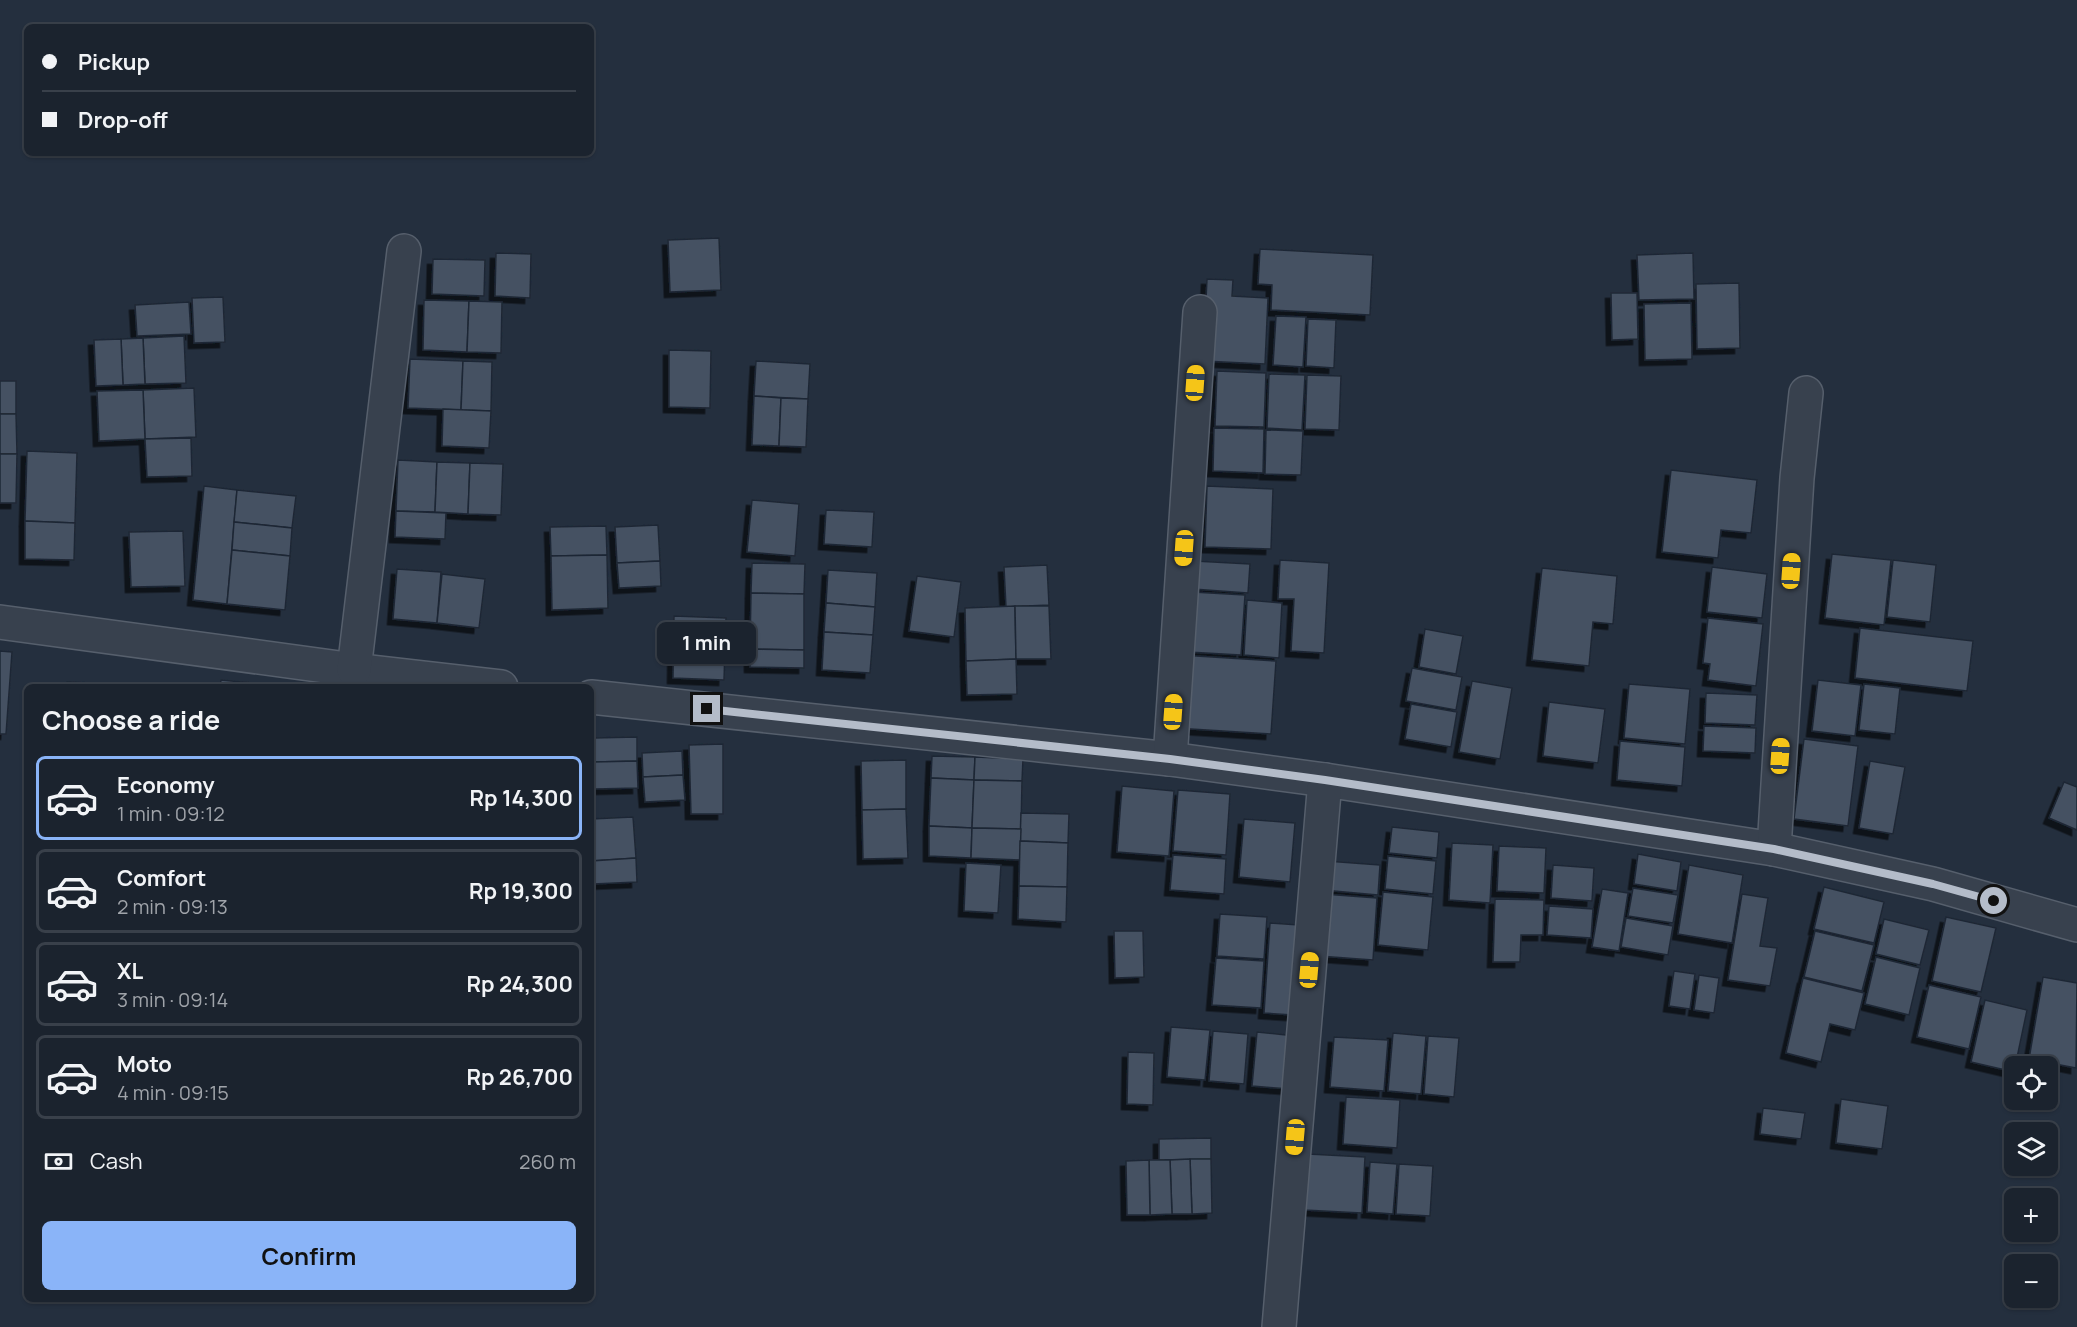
<!DOCTYPE html>
<html lang="en">
<head>
<meta charset="utf-8">
<style>
  body { margin:0; font-family:Manrope,sans-serif; background:#242b36; color:#f1f3f6; height:100vh; display:flex; flex-direction:column; font-size:22px; white-space:nowrap }
  * { box-sizing:border-box; margin:0 }
  p { font-size:20px; color:#a0a4aa }
  .icon { flex:none; width:33px; height:33px; fill:none; stroke:currentColor; stroke-width:2; stroke-linecap:round; stroke-linejoin:round }
  .map { position:relative; flex:1; overflow:hidden }
  .details { position:absolute; left:24px; top:684px; width:570px; height:618px; display:flex; flex-direction:column; background:#1b232e; border-radius:9px; box-shadow:0 2px 4px #0004,0 0 0 2px #39404a }
  .details>* { flex:none }
  .guide { position:absolute; left:24px; top:24px; width:570px; height:132px; border-radius:9px; box-shadow:0 2px 4px #0004,0 0 0 2px #39404a; display:grid; align-content:center; height:132px; padding:0 18px; background:#1b232e }
  .tools { position:absolute; left:2004px; top:1056px; display:grid; gap:12px }
  .tools a { display:grid; place-items:center; width:54px; height:54px; border-radius:9px; background:#1b232e; box-shadow:0 2px 4px #0004,0 0 0 2px #39404a; font-size:30px }
  .end { position:absolute; width:27px; height:27px; margin:-14px; border:8px solid #b4bcc9; background:#111; box-shadow:0 0 0 3px #111 }
  .from { border-radius:50% }
  .bubble { position:absolute; height:42px; border-radius:9px; background:#1b232e; box-shadow:0 2px 4px #0004,0 0 0 2px #39404a; font-size:20px; font-weight:700; line-height:42px; text-align:center }
  .car { position:absolute; width:18px; height:36px; margin:-18px -9px; border-radius:8px; box-shadow:0 0 4px 2px #0007; background:linear-gradient(#f5c518 24%,#345 0 40%,#f5c518 0 76%,#345 0 86%,#f5c518 0) }
  .guide b { display:flex; align-items:center; gap:21px; height:57px; font-size:22px }
  .guide b+b { border-top:2px solid #39404a }
  .guide i { width:15px; height:15px; background:#f1f3f6 }
  ul { padding:0; list-style:none }
  li { display:flex; align-items:center; gap:18px; height:84px; margin:0 12px 9px; padding:0 6px; border:3px solid #39404a; border-radius:9px }
  li div { flex:1 }
  li b { display:block; font-size:22px }
  li em { font-style:normal; font-weight:700 }
  li.selected { border-color:#8ab4f8 }
  li>.icon { width:54px; height:54px; stroke-width:1.5 }
  h2 { padding:0 18px; font-size:27px; line-height:72px }
  .pay { display:flex; align-items:center; gap:15px; height:66px; padding:0 18px; font-size:22px }
  .pay p { margin-inline-start:auto }
  .action { display:flex; gap:12px; margin-top:auto; padding:12px 18px }
  .action a { flex:1; height:69px; border-radius:9px; background:#8ab4f8; color:#111; font-size:24px; font-weight:700; line-height:69px; text-align:center }
  .map>svg:first-child { display:block }
</style>
</head>
<body>
<div class="map">
<svg width="2077" height="1327" viewBox="0 0 2077 1327">
  <defs>
    <filter id="shadow"><feDropShadow dx="-5.5" dy="5.5" stdDeviation="0" flood-color="#0009"/></filter>
  </defs>
  <rect width="100%" height="100%" fill="#242f3e"/>
  <g fill="#455162" stroke="#1f2835" stroke-width="1.5" filter="url(#shadow)">
    <path d="M719,238L721,290L670,292L668,240Z"/>
    <path d="M1260,249L1373,255L1370,315L1271,310L1272,285L1258,284Z"/>
    <path d="M496,253L531,254L530,298L495,296Z"/>
    <path d="M1693,253L1694,299L1639,300L1637,255Z"/>
    <path d="M433,259L485,260L484,296L432,294Z"/>
    <path d="M1207,279L1233,280L1232,296L1268,298L1265,364L1203,361Z"/>
    <path d="M1739,283L1740,348L1697,349L1696,284Z"/>
    <path d="M1611,293H1637L1638,339L1612,340Z"/>
    <path d="M223,297L225,342L194,343L192,298Z"/>
    <path d="M424,300L469,301L467,352L423,350Z"/>
    <path d="M469,301L502,302L501,353L467,352Z"/>
    <path d="M189,302L191,334L137,336L135,305Z"/>
    <path d="M1691,303L1692,359L1645,360L1644,304Z"/>
    <path d="M1276,316L1306,317L1303,367L1273,365Z"/>
    <path d="M1308,319L1336,320L1334,368L1306,366Z"/>
    <path d="M184,336L186,383L145,384L143,338Z"/>
    <path d="M143,338L145,384L123,385L121,339Z"/>
    <path d="M121,339L123,385L96,386L94,340Z"/>
    <path d="M669,350L711,351L710,408L669,407Z"/>
    <path d="M410,359L463,361L461,410L408,408Z"/>
    <path d="M463,361L492,362L491,411L461,410Z"/>
    <path d="M756,361L810,364L808,399L754,396Z"/>
    <path d="M1217,371L1266,373L1264,427L1215,426Z"/>
    <path d="M1269,374L1305,375L1302,430L1267,428Z"/>
    <path d="M1307,375L1341,376L1339,430L1305,429Z"/>
    <rect x="0" y="381" width="16" height="33"/>
    <path d="M194,388L196,437L145,439L143,390Z"/>
    <path d="M143,390L145,439L99,441L97,391Z"/>
    <path d="M754,396L781,398L779,446L752,445Z"/>
    <path d="M781,398L808,399L806,447L779,446Z"/>
    <path d="M443,409L491,411L489,448L442,446Z"/>
    <path d="M0,414H16L17,454H0Z"/>
    <path d="M1214,428L1264,429L1263,473L1213,471Z"/>
    <path d="M1266,430L1303,431L1301,475L1265,474Z"/>
    <path d="M191,438L192,476L147,477L145,439Z"/>
    <path d="M27,451L77,453L75,523L25,521Z"/>
    <path d="M0,454H17L16,503H0Z"/>
    <path d="M398,460L437,462L435,512L396,511Z"/>
    <path d="M437,462L470,463L468,514L435,512Z"/>
    <path d="M470,463L503,464L501,515L468,514Z"/>
    <path d="M1671,470L1757,480L1751,533L1721,530L1718,558L1662,552Z"/>
    <path d="M204,486L237,490L227,604L193,600Z"/>
    <path d="M1207,486L1273,489L1271,549L1205,547Z"/>
    <path d="M237,490L296,496L292,528L234,522Z"/>
    <path d="M752,500L799,504L795,556L747,552Z"/>
    <path d="M826,510L874,512L872,547L824,544Z"/>
    <path d="M396,511L446,513L445,539L395,537Z"/>
    <path d="M25,521L75,523L74,560L25,559Z"/>
    <path d="M234,522L292,528L290,556L232,550Z"/>
    <path d="M658,525L660,561L617,563L615,527Z"/>
    <path d="M606,526L607,555L551,556L550,527Z"/>
    <path d="M183,531L185,586L131,587L129,532Z"/>
    <path d="M232,550L290,556L285,610L227,604Z"/>
    <path d="M1832,554L1891,560L1884,625L1825,618Z"/>
    <path d="M607,555L608,608L552,610L551,556Z"/>
    <path d="M1280,560L1329,563L1324,653L1291,651L1294,599H1278Z"/>
    <path d="M1893,560L1936,565L1930,622L1887,617Z"/>
    <path d="M660,561L661,586L619,588L617,563Z"/>
    <path d="M1194,561L1250,564L1248,593L1193,589Z"/>
    <path d="M752,563L805,564L804,594L751,593Z"/>
    <path d="M1047,565L1049,605L1006,607L1004,567Z"/>
    <path d="M1712,567L1767,574L1762,618L1707,612Z"/>
    <path d="M1542,568L1617,576L1613,624L1593,622L1589,666L1532,660Z"/>
    <path d="M397,569L441,572L437,623L393,619Z"/>
    <path d="M828,570L877,573L875,607L826,603Z"/>
    <path d="M442,574L485,579L479,628L437,623Z"/>
    <path d="M917,576L961,582L954,637L909,631Z"/>
    <path d="M1192,592L1245,595L1241,655L1188,652Z"/>
    <path d="M751,593L804,594V650L750,649Z"/>
    <path d="M1247,600L1282,603L1279,658L1244,655Z"/>
    <path d="M826,603L875,607L873,635L824,632Z"/>
    <path d="M1015,606L1016,659L966,661L965,608Z"/>
    <path d="M1015,606H1049L1051,659H1016Z"/>
    <path d="M674,616L726,618L724,680L673,678Z"/>
    <path d="M1708,618L1763,624L1756,686L1708,680L1710,664L1703,663Z"/>
    <path d="M1860,628L1973,641L1967,691L1855,678Z"/>
    <path d="M1425,629L1463,636L1456,674L1419,667Z"/>
    <path d="M824,632L873,635L870,673L822,670Z"/>
    <path d="M750,649L804,650V668L750,667Z"/>
    <path d="M0,651L12,652L6,734H0Z"/>
    <path d="M1180,655L1276,661L1271,734L1175,728Z"/>
    <path d="M1016,659L1017,694L967,695L966,661Z"/>
    <path d="M1412,668L1462,677L1456,710L1406,701Z"/>
    <path d="M221,680L251,683V687H220Z"/>
    <path d="M1818,680L1861,685L1855,736L1812,731Z"/>
    <path d="M1472,681L1512,688L1500,759L1459,752Z"/>
    <path d="M67,682L116,684V687H67Z"/>
    <path d="M1629,684L1690,689L1685,744L1624,738Z"/>
    <path d="M1864,684L1900,688L1895,734L1859,730Z"/>
    <path d="M1706,693L1757,695L1755,725L1705,723Z"/>
    <path d="M1549,702L1605,709L1598,763L1543,756Z"/>
    <path d="M1411,704L1457,712L1451,747L1405,739Z"/>
    <path d="M1704,726L1756,728L1755,753L1703,751Z"/>
    <path d="M637,737V761L594,762V738Z"/>
    <path d="M1804,739L1858,746L1848,826L1794,819Z"/>
    <path d="M1620,741L1685,747L1682,786L1617,780Z"/>
    <path d="M723,744V814H691L689,745Z"/>
    <path d="M682,751L683,775L643,777L642,753Z"/>
    <path d="M932,756L975,757L974,780L931,778Z"/>
    <path d="M975,757L1023,759L1022,781L974,780Z"/>
    <path d="M906,760V809L862,810L861,761Z"/>
    <path d="M637,761L638,788L595,789L594,762Z"/>
    <path d="M1870,761L1905,767L1893,834L1859,828Z"/>
    <path d="M683,775L685,800L645,802L643,777Z"/>
    <path d="M931,778L974,780L972,828L929,826Z"/>
    <path d="M974,780L1022,781L1021,829L972,828Z"/>
    <path d="M2064,782L2077,787V830L2049,818Z"/>
    <path d="M1122,786L1174,791L1169,856L1117,852Z"/>
    <path d="M1178,790L1230,794L1226,855L1173,851Z"/>
    <path d="M906,809L908,858L863,859L862,810Z"/>
    <path d="M1021,813L1069,814L1068,843L1020,841Z"/>
    <path d="M633,817L636,858L591,861V819Z"/>
    <path d="M1244,819L1295,823L1290,882L1239,877Z"/>
    <path d="M929,826L972,828L971,858L929,856Z"/>
    <path d="M1392,827L1439,832L1437,858L1389,853Z"/>
    <path d="M972,828L1021,829L1020,860L971,858Z"/>
    <path d="M1020,841L1068,843L1067,887L1019,886Z"/>
    <path d="M1452,843L1493,845L1490,903L1449,900Z"/>
    <path d="M1499,846L1546,848L1544,893L1497,891Z"/>
    <path d="M1638,854L1681,862L1677,891L1634,884Z"/>
    <path d="M1173,855L1226,859L1224,894L1170,890Z"/>
    <path d="M1388,856L1436,861L1433,894L1385,889Z"/>
    <path d="M636,858L637,882L593,884L591,861Z"/>
    <path d="M1326,861L1380,865L1378,895L1323,890Z"/>
    <path d="M966,863L1001,865L998,913L964,911Z"/>
    <path d="M1553,865L1594,868L1592,901L1551,898Z"/>
    <path d="M1689,865L1743,875L1732,943L1678,934Z"/>
    <path d="M1019,886L1067,887L1066,922L1018,919Z"/>
    <path d="M1824,887L1884,902L1874,943L1814,929Z"/>
    <path d="M1633,888L1678,895L1673,923L1628,916Z"/>
    <path d="M1602,889L1628,893L1619,951L1592,947Z"/>
    <path d="M1383,892L1433,897L1428,950L1378,945Z"/>
    <path d="M1323,894L1377,898L1373,960L1319,956Z"/>
    <path d="M1742,894L1768,898L1760,946L1777,948L1770,986L1728,980Z"/>
    <path d="M1495,899L1544,900L1543,935H1521L1520,962H1493Z"/>
    <path d="M1549,906L1593,909L1591,938L1547,935Z"/>
    <path d="M1220,914L1267,917L1264,959L1217,956Z"/>
    <path d="M1946,917L1996,928L1981,992L1932,981Z"/>
    <path d="M1626,918L1673,926L1668,955L1621,947Z"/>
    <path d="M1884,919L1929,930L1920,965L1876,954Z"/>
    <path d="M1270,923L1299,925L1293,1015L1264,1013Z"/>
    <path d="M1114,931H1143L1144,977L1115,978Z"/>
    <path d="M1815,931L1874,945L1862,991L1804,977Z"/>
    <path d="M1876,957L1920,968L1909,1015L1865,1004Z"/>
    <path d="M1216,958L1264,961L1261,1008L1212,1005Z"/>
    <path d="M1674,971L1695,974L1690,1009L1669,1006Z"/>
    <path d="M1699,975L1719,978L1714,1013L1694,1010Z"/>
    <path d="M2043,977L2077,983L2076,1068L2029,1059Z"/>
    <path d="M1803,978L1864,993L1855,1030L1830,1024L1821,1062L1786,1053Z"/>
    <path d="M1929,985L1981,997L1969,1049L1917,1037Z"/>
    <path d="M1985,1000L2027,1010L2014,1072L1971,1062Z"/>
    <path d="M1171,1027L1210,1030L1205,1080L1167,1077Z"/>
    <path d="M1213,1031L1248,1034L1244,1084L1209,1081Z"/>
    <path d="M1257,1032L1295,1036L1290,1089L1252,1086Z"/>
    <path d="M1393,1033L1426,1036L1421,1094L1388,1091Z"/>
    <path d="M1428,1036L1459,1038L1454,1097L1424,1094Z"/>
    <path d="M1334,1037L1388,1040L1384,1091L1330,1087Z"/>
    <path d="M1128,1052L1154,1053L1153,1105L1127,1104Z"/>
    <path d="M1346,1097L1400,1100L1397,1148L1343,1144Z"/>
    <path d="M1841,1099L1888,1106L1882,1149L1836,1143Z"/>
    <path d="M1763,1108L1805,1113L1801,1139L1760,1134Z"/>
    <path d="M1211,1138V1159L1159,1160V1139Z"/>
    <path d="M1308,1154L1365,1157L1362,1213L1304,1210Z"/>
    <path d="M1190,1159H1211L1212,1213L1192,1214Z"/>
    <path d="M1190,1159L1192,1214H1172L1170,1160Z"/>
    <path d="M1149,1160H1170L1172,1214L1150,1215Z"/>
    <path d="M1149,1160L1150,1215H1127L1126,1161Z"/>
    <path d="M1370,1162L1397,1164L1393,1214L1367,1212Z"/>
    <path d="M1399,1164L1433,1166L1430,1216L1396,1214Z"/>
  </g>
  <g fill="none" stroke-linecap="round" stroke-linejoin="round">
    <g stroke="#565f6c" stroke-width="36">
      <g id="street">
        <path d="M0,622L354,670L501,687"/>
        <path d="M354,670L404,251"/>
        <path d="M591,697L1170,759L1325,780L1774,849L1933,884L2077,925"/>
        <path d="M1170,759L1200,312"/>
        <path d="M1774,849L1797,478L1806,393"/>
        <path d="M1279,1327L1325,780"/>
      </g>
    </g>
    <use href="#street" stroke="#38414e" stroke-width="33"/>
  </g>
  <g fill="none" stroke-linecap="round" stroke-linejoin="round">
    <path stroke="#b4bcc9" stroke-width="8" d="M707,709L1170,759L1325,780L1774,849L1933,884L1994,901"/>
  </g>
</svg>
<div class="tools">
<a><svg class="icon" aria-label="locate" viewBox="0 0 24 24"><circle cx="12" cy="12" r="6"/><path d="M12 2v4M12 18v4M2 12h4M18 12h4"/></svg></a>
<a><svg class="icon" aria-label="layers" viewBox="0 0 24 24"><path d="M12 4l9 5-9 5-9-5zM3 14l9 5 9-5"/></svg></a>
<a>+</a>
<a>−</a>
</div>
<i class="end from" style="left:1994px;top:901px"></i>
<i class="end" style="left:707px;top:709px"></i>
<div class="bubble" style="left:657px;top:622px;width:99px">1 min</div>
<i class="car" style="left:1195px;top:383px;rotate:4deg"></i>
<i class="car" style="left:1184px;top:548px;rotate:184deg"></i>
<i class="car" style="left:1791px;top:571px;rotate:4deg"></i>
<i class="car" style="left:1173px;top:712px;rotate:4deg"></i>
<i class="car" style="left:1780px;top:756px;rotate:4deg"></i>
<i class="car" style="left:1309px;top:970px;rotate:5deg"></i>
<i class="car" style="left:1295px;top:1137px;rotate:185deg"></i>
<div class="guide">
<b><i class="from"></i>Pickup</b>
<b><i></i>Drop-off</b>
</div>
<section class="details">
<h2>Choose a ride</h2>
<ul>
<li class="selected"><svg class="icon" aria-label="car" viewBox="0 0 24 24"><path d="M5 17H2v-5l4-1 3-4h7l3 4 3 1v5h-3M9 17h6M6 11h13"/><circle cx="7" cy="17" r="2"/><circle cx="17" cy="17" r="2"/></svg><div><b>Economy</b><p>1 min · 09:12</p></div><em>Rp 14,300</em></li>
<li><svg class="icon" aria-label="car" viewBox="0 0 24 24"><path d="M5 17H2v-5l4-1 3-4h7l3 4 3 1v5h-3M9 17h6M6 11h13"/><circle cx="7" cy="17" r="2"/><circle cx="17" cy="17" r="2"/></svg><div><b>Comfort</b><p>2 min · 09:13</p></div><em>Rp 19,300</em></li>
<li><svg class="icon" aria-label="car" viewBox="0 0 24 24"><path d="M5 17H2v-5l4-1 3-4h7l3 4 3 1v5h-3M9 17h6M6 11h13"/><circle cx="7" cy="17" r="2"/><circle cx="17" cy="17" r="2"/></svg><div><b>XL</b><p>3 min · 09:14</p></div><em>Rp 24,300</em></li>
<li><svg class="icon" aria-label="car" viewBox="0 0 24 24"><path d="M5 17H2v-5l4-1 3-4h7l3 4 3 1v5h-3M9 17h6M6 11h13"/><circle cx="7" cy="17" r="2"/><circle cx="17" cy="17" r="2"/></svg><div><b>Moto</b><p>4 min · 09:15</p></div><em>Rp 26,700</em></li>
</ul>
<div class="pay"><svg class="icon" aria-label="cash" viewBox="0 0 24 24"><path d="M3 7h18v10H3z"/><circle cx="12" cy="12" r="2"/></svg>Cash<p>260 m</p></div>
<div class="action"><a>Confirm</a></div>
</section>
</div>
</body>
</html>
